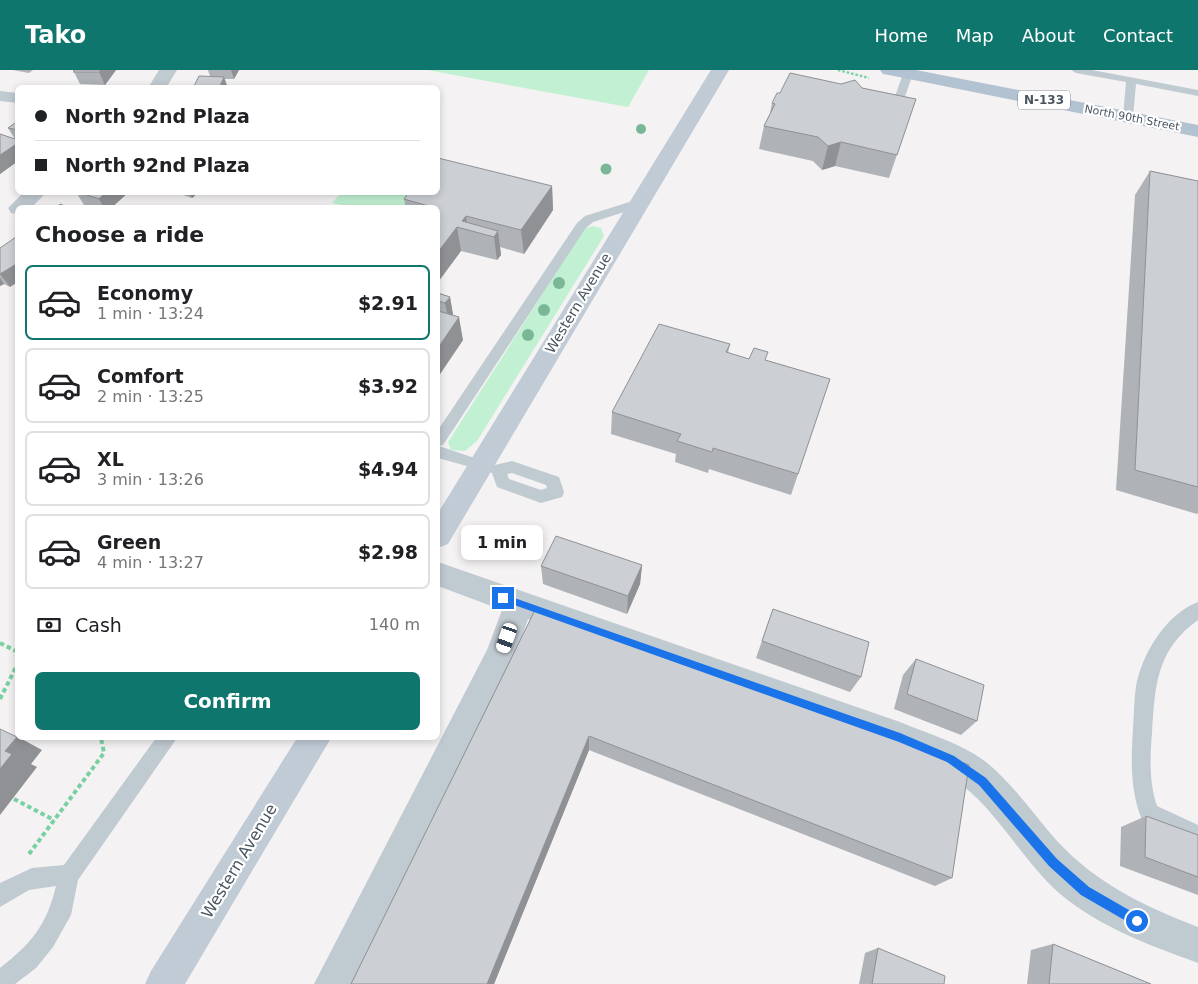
<!DOCTYPE html>
<html lang="en">
<head>
<meta charset="utf-8">
<style>
  body { margin:0; font-family:"DejaVu Sans",sans-serif; background:#f2f2f2; color:#202124; height:100vh; display:flex; flex-direction:column; font-size:19px; white-space:nowrap }
  * { box-sizing:border-box; margin:0 }
  p { font-size:16px; color:#757577 }
  .icon { flex:none; width:28px; height:28px; fill:none; stroke:currentColor; stroke-width:2; stroke-linecap:round; stroke-linejoin:round }
  .map { position:relative; flex:1; overflow:hidden }
  .panel { position:absolute; left:15px; top:135px; width:425px; height:535px; display:flex; flex-direction:column; background:#fff; border-radius:8px; box-shadow:0 2px 8px #0003 }
  .panel>* { flex:none }
  .hud { position:absolute; left:15px; top:15px; width:425px; height:110px; border-radius:8px; box-shadow:0 2px 8px #0003; display:grid; align-content:center; height:110px; padding:0 20px; background:#fff }
  .end { position:absolute; width:22px; height:22px; margin:-11px; border:6px solid #1a73e8; background:#fff; box-shadow:0 0 0 2px #fff }
  .from { border-radius:50% }
  .bubble { position:absolute; height:35px; border-radius:8px; background:#fff; box-shadow:0 2px 8px #0003; font-size:16px; font-weight:700; line-height:35px; text-align:center }
  .car { position:absolute; width:15px; height:30px; margin:-15px -8px; border-radius:6px; box-shadow:0 0 4px 1px #0007; background:linear-gradient(#fff 24%,#345 0 40%,#fff 0 76%,#345 0 86%,#fff 0) }
  .hud b { display:flex; align-items:center; gap:18px; height:48px; font-size:19px }
  .hud b+b { border-top:1px solid #e0e0e0 }
  .hud i { width:12px; height:12px; background:#202124 }
  ul { padding:0; list-style:none }
  li { display:flex; align-items:center; gap:15px; height:75px; margin:0 10px 8px; padding:0 10px; border:2px solid #e0e0e0; border-radius:8px }
  li div { flex:1 }
  li b { display:block; font-size:19px }
  li em { font-style:normal; font-weight:700 }
  li.active { border-color:#0f766e }
  li>.icon { width:45px; height:45px; stroke-width:1.5 }
  h2 { padding:0 20px; font-size:22px; line-height:60px }
  .pay { display:flex; align-items:center; gap:12px; height:55px; padding:0 20px; font-size:19px }
  .pay p { margin-inline-start:auto }
  .primary-button { display:flex; gap:10px; margin-top:auto; padding:10px 20px }
  .primary-button a { flex:1; height:58px; border-radius:8px; background:#0f766e; color:#fff; font-size:20px; font-weight:700; line-height:58px; text-align:center }
  header { display:flex; align-items:center; gap:30px; box-sizing:border-box; height:70px; padding:0 25px; background:#0f766e; color:#fff }
  header strong { font-size:24px }
  nav { display:flex; gap:28px; margin-inline-start:auto; font-size:18px }
  .map>svg:first-child { display:block }
</style>
</head>
<body>
<header>
<strong>Tako</strong>
<nav><a>Home</a><a>Map</a><a>About</a><a>Contact</a></nav>
</header>
<div class="map">
<svg width="1198" height="914" viewBox="0 0 1198 914">
  <rect width="100%" height="100%" fill="#f4f2f2"/>
  <g fill="#c1f1d2">
    <path d="M427,0H649L628,37Z"/>
    <path d="M418,122L409,137H351L332,133L341,123Z"/>
    <path d="M593,156L601,158L604,166L477,371L465,381L451,380L448,372L584,159Z"/>
  </g>
  <g fill="none" stroke-linecap="round" stroke-linejoin="round">
    <path stroke="#78d1a2" stroke-width="2.5" stroke-dasharray="2.5 2" stroke-linecap="butt" d="M838,0L869,8"/>
    <g stroke="#78d1a2" stroke-width="4" stroke-dasharray="4.5 3" stroke-linecap="butt">
      <path d="M0,573L18,582"/>
      <path d="M0,629L18,593"/>
      <path d="M14,729L54,750"/>
      <path d="M29,784L104,683L101,668"/>
    </g>
    <g fill="#c0cad1" fill-rule="evenodd">
      <path d="M1071,0H1092L1198,20V26L1136,14L1133,47L1128,50L1123,47L1126,12L1076,3Z"/>
      <path d="M908,1L913,4L903,32L902,34H894L893,32L903,4Z"/>
      <path d="M639,129L645,133L643,136L593,152L585,159L443,375L439,376L495,395L512,391L559,407L564,422L562,427L541,433L497,417L492,403L438,388V360L577,153L585,146ZM512,403L546,415L547,418L541,420L509,409L507,404Z"/>
      <path d="M1198,532V550C1156,580 1155,616 1152,663C1150,687 1149,713 1157,736L1198,755V776L1142,750C1130,720 1131,691 1133,659C1134,645 1134,630 1136,616C1142,584 1166,544 1198,532Z"/>
      <path d="M156,668H177L78,810L71,845L53,877L36,898L15,914H0V898C31,874 47,855 56,816L29,820L0,837V813L32,798L64,795Z"/>
    </g>
    <g fill="#c0cad1" fill-rule="evenodd">
      <path d="M159,0H177L166,18H148Z"/>
      <path d="M0,21L18,23V33L0,31Z"/>
      <path d="M24,122H47L31,138H18V144L11,143L8,138Z"/>
      <path d="M438,492L900,652C929,664 961,673 986,692C1013,714 1034,745 1057,771C1097,814 1144,836 1198,857V893C1149,875 1099,857 1059,823C1023,791 1000,745 962,715C942,700 919,692 897,683L528,549L512,595L353,914H314L487,580L502,540L438,516Z"/>
    </g>
    <g fill="#c0cbd6" fill-rule="evenodd">
      <path d="M711,0H729L448,474L438,478V443Z"/>
      <path d="M297,668H331L185,914H145L151,901Z"/>
    </g>
    <path fill="#b2c2d1" fill-rule="evenodd" d="M880,0H916L1198,55V67L889,5L883,4Z"/>
  </g>
  <g fill="#79b796">
    <circle cx="641" cy="59" r="5"/>
    <circle cx="606" cy="99" r="5.5"/>
    <circle cx="559" cy="213" r="6"/>
    <circle cx="544" cy="240" r="6"/>
    <circle cx="528" cy="265" r="6"/>
  </g>
  <g fill="#afb2b6">
    <path d="M13,0H33L29,3Z"/>
    <path d="M73,0H116L105,15L80,14Z"/>
    <path d="M208,0H239L234,9H225L210,6Z"/>
    <path d="M862,18L916,29L889,108L835,96L822,100L813,91L759,79L764,56L770,43L772,33L780,23Z"/>
    <path d="M18,51V91L0,104V64L15,69L8,58Z"/>
    <path d="M1150,101L1198,111V443L1197,444L1116,420L1135,125Z"/>
    <path d="M552,116L553,140L524,184L500,177L501,185L497,190L461,181L438,212V138H406L404,129Z"/>
    <path d="M76,122H129L111,138H94L84,135Z"/>
    <path d="M182,122H199L192,128L183,125Z"/>
    <path d="M0,178L10,217L4,214L0,216Z"/>
    <path d="M438,223L450,227L453,246L463,270L438,307Z"/>
    <path d="M730,274L728,283L749,289L766,290L830,309L791,425L709,399L708,403L675,392L676,384L611,364L612,342Z"/>
    <path d="M642,495L640,514L627,544L543,514L541,496Z"/>
    <path d="M536,538L952,808L935,816L589,680L494,914H351Z"/>
    <path d="M773,539L861,607L850,622L756,588Z"/>
    <path d="M916,589L977,651L961,665L894,639L903,605Z"/>
    <path d="M1146,746L1198,765V825L1120,796L1121,757Z"/>
    <path d="M1053,874L1151,914H1027L1031,880Z"/>
    <path d="M878,878L944,914H859L865,883Z"/>
  </g>
  <g fill="#8f9194">
    <path d="M101,0H116L105,15L99,2Z"/>
    <path d="M231,0H239L234,9Z"/>
    <path d="M224,7L228,18H219Z"/>
    <path d="M841,72L835,96L822,100L828,76Z"/>
    <path d="M18,73V91L0,104V85Z"/>
    <path d="M552,116L553,140L524,184L521,160Z"/>
    <path d="M106,122H129L111,138H104L99,129Z"/>
    <path d="M189,122H199L192,128Z"/>
    <path d="M466,146L468,160L462,151Z"/>
    <path d="M457,157L461,181L438,212V182Z"/>
    <path d="M498,161L501,185L497,190L494,167Z"/>
    <path d="M18,193V212L10,217L0,204Z"/>
    <path d="M0,208L4,214L0,216Z"/>
    <path d="M450,227L454,250L450,256L445,233Z"/>
    <path d="M459,247L463,270L438,307V278Z"/>
    <path d="M642,495L640,514L627,544L628,526Z"/>
    <path d="M589,666V680L494,914H487Z"/>
    <path d="M18,667L42,680L31,694L37,697L0,745V699L5,681L17,667Z"/>
  </g>
  <g fill="#cccfd4" stroke="#8f9194">
    <path d="M75,0H101L99,2H73Z"/>
    <path d="M790,3L841,14L855,10L862,18L916,29L897,85L841,72L828,76L818,67L764,56L775,34L772,33L777,23H780Z"/>
    <path d="M199,6L224,7L219,18H193Z"/>
    <path d="M18,51V60L8,58Z"/>
    <path d="M0,64L18,70V73L0,85Z"/>
    <path d="M438,88L552,116L521,160L466,146L462,151L498,161L494,167L457,157L438,182V138H432V137L404,129L409,122H438Z"/>
    <path d="M1150,101L1198,111V417L1135,400Z"/>
    <path d="M78,122H106L99,129Z"/>
    <path d="M60,134L70,138H56Z"/>
    <path d="M16,167L18,168V193L0,204V178Z"/>
    <path d="M438,223L450,227L445,233L438,231Z"/>
    <path d="M438,241L459,247L438,278Z"/>
    <path d="M659,254L730,274L726,282L749,289L754,278L768,282L765,290L830,309L798,404L713,378L712,382L677,371L681,364L612,342Z"/>
    <path d="M556,466L642,495L628,526L541,496Z"/>
    <path d="M536,538L969,695L952,808L589,666L487,914H351Z"/>
    <path d="M773,539L869,572L861,607L762,571Z"/>
    <path d="M916,589L984,615L977,651L907,624Z"/>
    <path d="M0,659L17,667L5,681L12,684L0,699Z"/>
    <path d="M1146,746L1198,765V807L1145,787Z"/>
    <path d="M1053,874L1151,914H1049Z"/>
    <path d="M878,878L945,906L944,914H872Z"/>
  </g>
  <path fill="#1a73e8" d="M503,524L900,663L954,686L986,708L1057,789L1089,817L1141,847V855H1133L1081,825L1049,796L979,715L947,692L899,672L500,530V525Z"/>
  <g text-anchor="middle" dominant-baseline="central" stroke-width="4.5" stroke-linejoin="round" paint-order="stroke">
    <g font-size="11" fill="#495660" stroke="#fff">
      <text transform="translate(1132 48) rotate(11)">North 90th Street</text>
    </g>
    <rect fill="#fff" stroke="#808990" stroke-width="1" x="1018" y="20.5" width="52" height="19" rx="4"/>
    <g font-size="12" font-weight="bold" fill="#495660">
      <text x="1044" y="30">N-133</text>
    </g>
    <g font-size="14" fill="#495660" stroke="#fff">
      <text transform="translate(578 233) rotate(-59)">Western Avenue</text>
    </g>
    <g font-size="16" fill="#495660" stroke="#fff">
      <text transform="translate(239 791) rotate(-59)">Western Avenue</text>
    </g>
  </g>
</svg>
<i class="end from" style="left:1137px;top:851px"></i>
<i class="end" style="left:503px;top:528px"></i>
<div class="bubble" style="left:461px;top:455px;width:82px">1 min</div>
<i class="car" style="left:507px;top:568px;rotate:199deg"></i>
<div class="hud">
<b><i class="from"></i>North 92nd Plaza</b>
<b><i></i>North 92nd Plaza</b>
</div>
<section class="panel">
<h2>Choose a ride</h2>
<ul>
<li class="active"><svg class="icon" aria-label="car" viewBox="0 0 24 24"><path d="M5 17H2v-5l4-1 3-4h7l3 4 3 1v5h-3M9 17h6M6 11h13"/><circle cx="7" cy="17" r="2"/><circle cx="17" cy="17" r="2"/></svg><div><b>Economy</b><p>1 min · 13:24</p></div><em>$2.91</em></li>
<li><svg class="icon" aria-label="car" viewBox="0 0 24 24"><path d="M5 17H2v-5l4-1 3-4h7l3 4 3 1v5h-3M9 17h6M6 11h13"/><circle cx="7" cy="17" r="2"/><circle cx="17" cy="17" r="2"/></svg><div><b>Comfort</b><p>2 min · 13:25</p></div><em>$3.92</em></li>
<li><svg class="icon" aria-label="car" viewBox="0 0 24 24"><path d="M5 17H2v-5l4-1 3-4h7l3 4 3 1v5h-3M9 17h6M6 11h13"/><circle cx="7" cy="17" r="2"/><circle cx="17" cy="17" r="2"/></svg><div><b>XL</b><p>3 min · 13:26</p></div><em>$4.94</em></li>
<li><svg class="icon" aria-label="car" viewBox="0 0 24 24"><path d="M5 17H2v-5l4-1 3-4h7l3 4 3 1v5h-3M9 17h6M6 11h13"/><circle cx="7" cy="17" r="2"/><circle cx="17" cy="17" r="2"/></svg><div><b>Green</b><p>4 min · 13:27</p></div><em>$2.98</em></li>
</ul>
<div class="pay"><svg class="icon" aria-label="cash" viewBox="0 0 24 24"><path d="M3 7h18v10H3z"/><circle cx="12" cy="12" r="2"/></svg>Cash<p>140 m</p></div>
<div class="primary-button"><a>Confirm</a></div>
</section>
</div>
</body>
</html>
